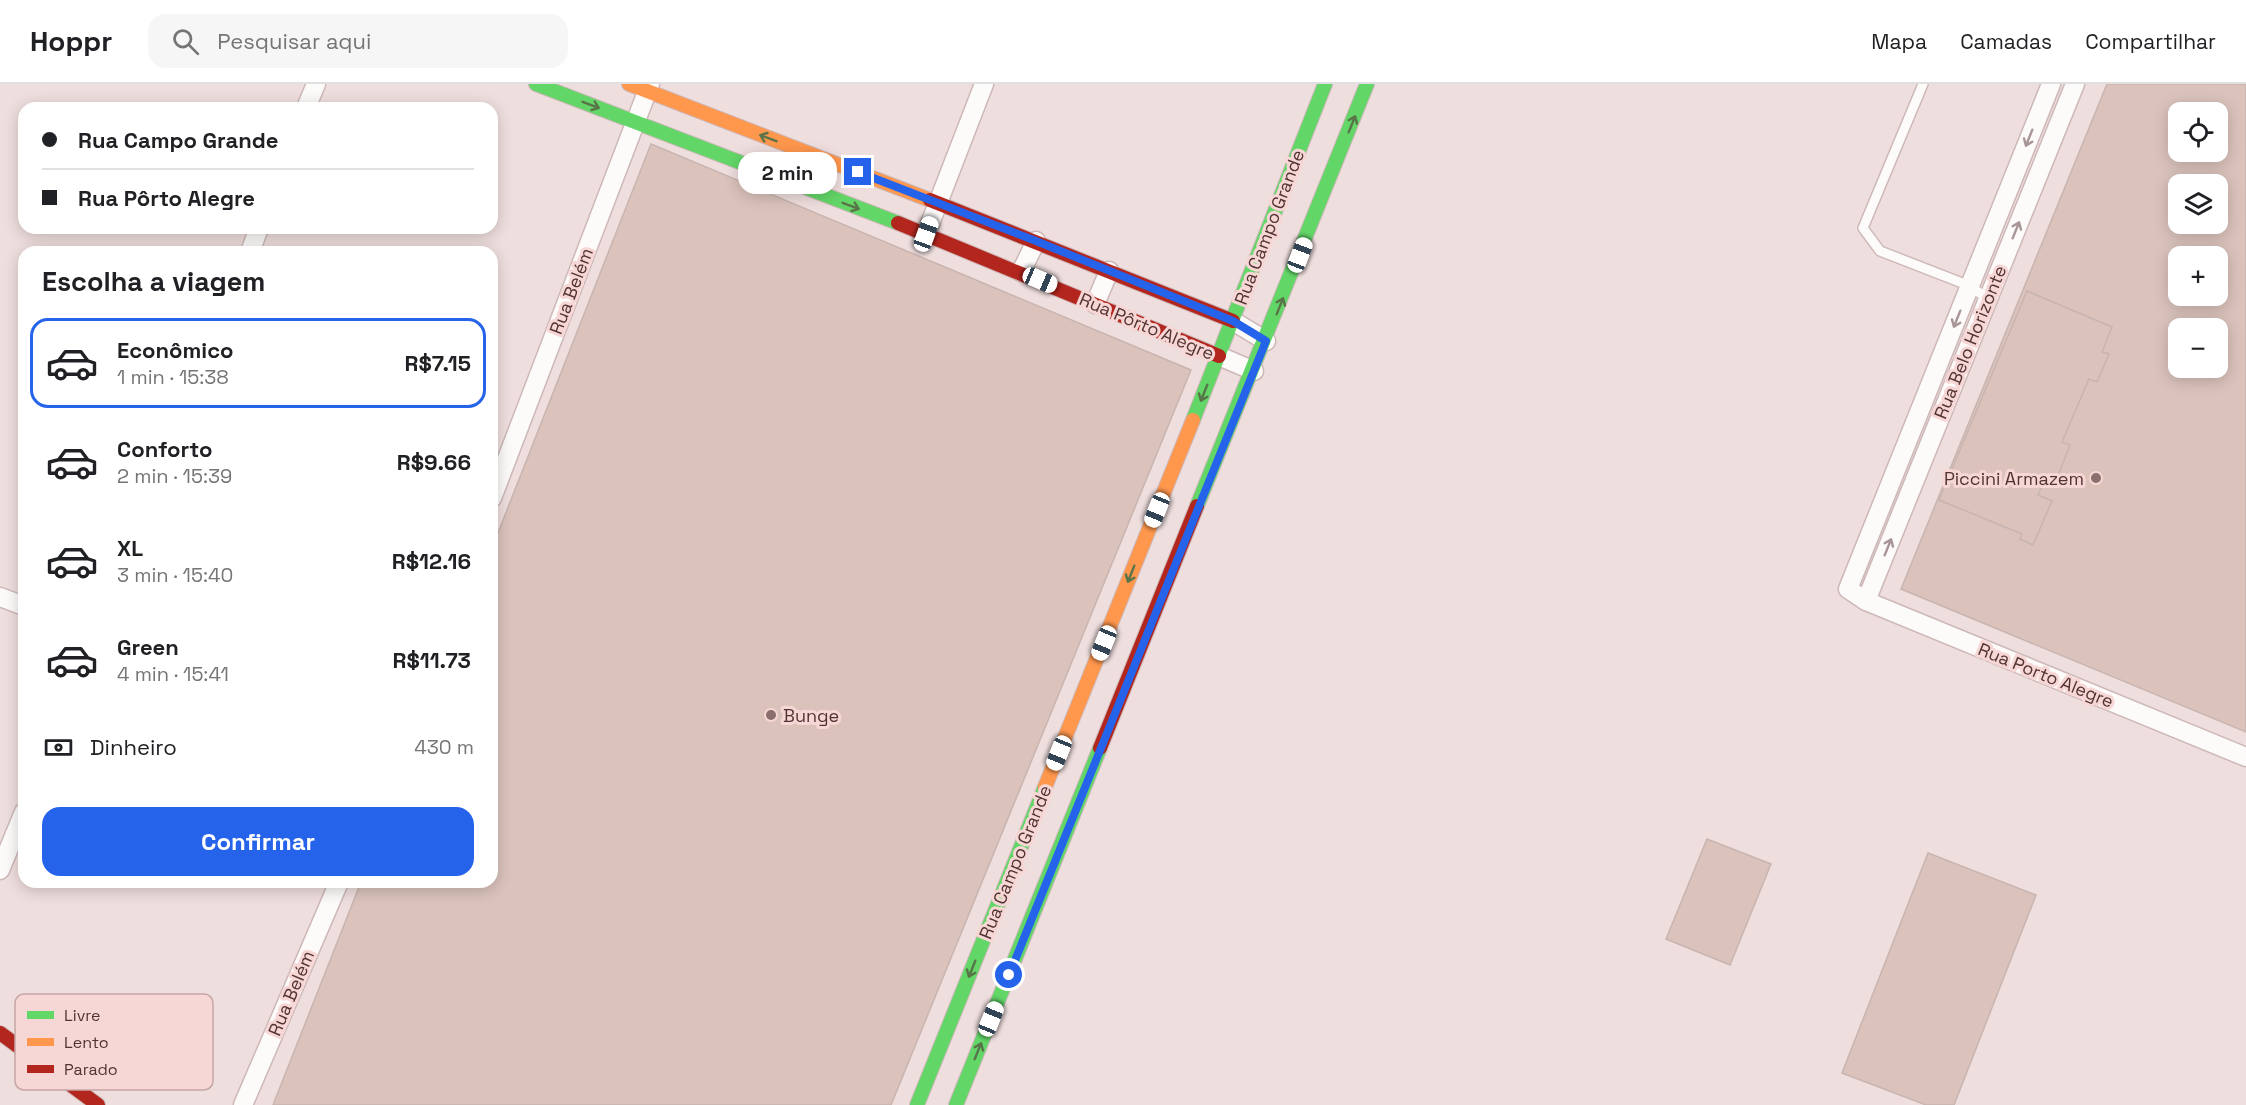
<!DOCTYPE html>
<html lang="pt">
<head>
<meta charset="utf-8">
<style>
  body { margin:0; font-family:"Space Grotesk",sans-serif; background:#f6f6f6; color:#202124; height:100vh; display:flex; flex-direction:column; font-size:22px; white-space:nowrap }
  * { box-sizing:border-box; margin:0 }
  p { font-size:20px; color:#757577 }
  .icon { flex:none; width:33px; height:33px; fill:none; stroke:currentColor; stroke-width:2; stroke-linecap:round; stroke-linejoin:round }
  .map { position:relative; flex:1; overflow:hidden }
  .drawer { position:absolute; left:18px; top:162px; width:480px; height:642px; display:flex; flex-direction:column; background:#fff; border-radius:18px; box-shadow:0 3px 15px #0003 }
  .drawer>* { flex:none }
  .banner { position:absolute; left:18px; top:18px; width:480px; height:132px; border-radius:18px; box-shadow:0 3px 15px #0003; display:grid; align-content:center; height:132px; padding:0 24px; background:#fff }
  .controls { position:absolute; left:2168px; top:18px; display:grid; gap:12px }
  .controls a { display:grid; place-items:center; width:60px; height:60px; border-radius:12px; background:#fff; box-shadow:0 3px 15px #0003; font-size:30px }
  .end { position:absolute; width:27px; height:27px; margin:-14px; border:8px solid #2563eb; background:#fff; box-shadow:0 0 0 3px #fff }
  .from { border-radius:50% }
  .bubble { position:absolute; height:42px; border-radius:18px; background:#fff; box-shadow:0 3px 15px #0003; font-size:20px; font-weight:700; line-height:42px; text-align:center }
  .car { position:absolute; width:18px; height:36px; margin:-18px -9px; border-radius:8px; box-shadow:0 0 4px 2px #0007; background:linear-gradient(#fff 24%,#345 0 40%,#fff 0 76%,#345 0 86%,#fff 0) }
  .banner b { display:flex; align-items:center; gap:21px; height:57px; font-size:22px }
  .banner b+b { border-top:2px solid #e0e0e0 }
  .banner i { width:15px; height:15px; background:#202124 }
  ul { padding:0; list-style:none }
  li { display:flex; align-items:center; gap:18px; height:90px; margin:0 12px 9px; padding:0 12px; border:3px solid transparent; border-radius:18px }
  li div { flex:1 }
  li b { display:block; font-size:22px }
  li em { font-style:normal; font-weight:700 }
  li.current { border-color:#2563eb }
  li>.icon { width:54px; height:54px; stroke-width:1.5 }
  h2 { padding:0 24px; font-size:27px; line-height:72px }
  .pay { display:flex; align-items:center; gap:15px; height:66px; padding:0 24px; font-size:22px }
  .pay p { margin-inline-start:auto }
  .action { display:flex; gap:12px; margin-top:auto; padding:12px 24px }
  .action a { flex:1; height:69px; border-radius:18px; background:#2563eb; color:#fff; font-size:24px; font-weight:700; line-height:69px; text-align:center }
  header { display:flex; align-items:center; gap:36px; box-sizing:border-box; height:84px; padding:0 30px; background:#fff; border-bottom:2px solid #e0e0e0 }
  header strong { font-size:28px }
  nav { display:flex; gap:33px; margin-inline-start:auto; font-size:21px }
  .search { width:420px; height:54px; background:#f6f6f6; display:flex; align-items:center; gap:15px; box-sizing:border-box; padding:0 21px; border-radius:18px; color:#757577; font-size:22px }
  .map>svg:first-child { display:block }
</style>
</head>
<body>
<header>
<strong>Hoppr</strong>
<div class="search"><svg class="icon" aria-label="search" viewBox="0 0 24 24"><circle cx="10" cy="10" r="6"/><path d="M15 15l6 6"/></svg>Pesquisar aqui</div>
<nav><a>Mapa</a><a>Camadas</a><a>Compartilhar</a></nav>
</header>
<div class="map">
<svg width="2246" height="1021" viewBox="0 0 2246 1021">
  <rect width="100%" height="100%" fill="#efdede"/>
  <g fill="#dbc3bc" stroke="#c8b4b0" stroke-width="1.5" fill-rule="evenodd">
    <path d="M2107,0H2246V648L1901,505ZM2178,28H2217V68H2178ZM2178,100H2217V140H2178ZM2178,172H2217V212H2178ZM2178,244H2217V284H2178Z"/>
    <path d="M651,60L1191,286L891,1021H273L361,798H492V464Z"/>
    <path d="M2027,207L2112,243L2102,268L2109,270L2097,298L2089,295L2062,358L2070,361L2056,397L2046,393L2038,411L2052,417L2033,461L2020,455L2022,450L1939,416Z"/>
    <path d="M1707,755L1771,780L1730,881L1666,855Z"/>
    <path d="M1928,769L2036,811L1954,1021H1926L1842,989Z"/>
  </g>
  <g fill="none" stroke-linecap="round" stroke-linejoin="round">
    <g stroke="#cdb8b8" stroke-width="12">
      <path id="lane" d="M1923,0L1863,144L1880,167L1970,202L1988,215"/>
    </g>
    <g stroke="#cdb8b8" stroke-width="21">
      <g id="street">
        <path d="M2051,0L1848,505L1866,517L2246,673"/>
        <path d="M306,24L316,0"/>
        <path d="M926,150L984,0"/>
        <path d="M250,168L259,144"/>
        <path d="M1021,188L1036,157"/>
        <path d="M1095,220L1109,187"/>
        <path d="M1233,237L1266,257"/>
        <path d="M1219,272L1254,287"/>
        <path d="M492,414L650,0"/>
        <path d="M0,513L24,522"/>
        <path d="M1866,517L2075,0"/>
        <path d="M0,786L24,728"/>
        <path d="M243,1021L339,798"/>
      </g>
    </g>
    <g stroke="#cdb8b8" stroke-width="16">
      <g id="fast">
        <path d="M536,0L898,139"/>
        <path d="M1193,336L1325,0"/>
        <path d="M1197,422L1367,0"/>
        <path d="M917,1021L1045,703"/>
        <path d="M956,1021L1100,664"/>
      </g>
    </g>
    <g stroke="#cdb8b8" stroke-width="16">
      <g id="slow">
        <path d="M629,0L930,116"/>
        <path d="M1045,703L1193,336"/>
      </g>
    </g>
    <g stroke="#cdb8b8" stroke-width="16">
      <g id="jam">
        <path d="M930,116L1233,237"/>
        <path d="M898,139L1219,272"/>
        <path d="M1100,664L1197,422"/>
        <path d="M0,949L98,1021"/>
      </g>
    </g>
    <use href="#lane" stroke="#fdfafa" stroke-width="9"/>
    <use href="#street" stroke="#fdfafa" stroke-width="18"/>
    <use href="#fast" stroke="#63d668" stroke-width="14"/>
    <use href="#slow" stroke="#ff974d" stroke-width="14"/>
    <use href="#jam" stroke="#b3261e" stroke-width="14"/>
  </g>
  <defs><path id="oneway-shaft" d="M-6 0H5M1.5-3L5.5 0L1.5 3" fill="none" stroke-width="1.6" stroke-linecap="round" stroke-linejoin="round" transform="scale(1.5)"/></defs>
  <g stroke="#597448">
    <use href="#oneway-shaft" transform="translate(591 21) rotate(21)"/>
    <use href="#oneway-shaft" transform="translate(1352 40) rotate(-68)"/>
    <use href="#oneway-shaft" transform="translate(768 54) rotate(-159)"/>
    <use href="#oneway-shaft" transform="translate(851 122) rotate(21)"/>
    <use href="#oneway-shaft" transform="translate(1280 222) rotate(-68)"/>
    <use href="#oneway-shaft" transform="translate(1204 309) rotate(112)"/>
    <use href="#oneway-shaft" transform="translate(1131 490) rotate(112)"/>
    <use href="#oneway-shaft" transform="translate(972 885) rotate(112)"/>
    <use href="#oneway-shaft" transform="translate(978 967) rotate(-68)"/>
  </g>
  <g stroke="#a89696">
    <use href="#oneway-shaft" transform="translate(2029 54) rotate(112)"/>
    <use href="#oneway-shaft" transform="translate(2016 146) rotate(-68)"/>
    <use href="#oneway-shaft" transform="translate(1957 235) rotate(112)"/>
    <use href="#oneway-shaft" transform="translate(1888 463) rotate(-68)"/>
  </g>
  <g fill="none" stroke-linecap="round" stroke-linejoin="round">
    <path stroke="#2563eb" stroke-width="8" d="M858,88L1036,157L1233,237L1266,257L1009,891"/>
  </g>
  <g fill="#896f6e" stroke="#f7d7d6" stroke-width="2">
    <circle cx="2096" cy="394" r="6"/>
    <circle cx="771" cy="631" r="6"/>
  </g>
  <g text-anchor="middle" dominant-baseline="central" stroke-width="6" stroke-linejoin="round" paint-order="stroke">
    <g font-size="18" fill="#523332" stroke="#f7d7d6">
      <text transform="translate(1269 143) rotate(-69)">Rua Campo Grande</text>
      <text transform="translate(571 207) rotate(-69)">Rua Belém</text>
      <text transform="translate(1147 242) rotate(23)">Rua Pôrto Alegre</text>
      <text transform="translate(1970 258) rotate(-68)">Rua Belo Horizonte</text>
      <text transform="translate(2046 591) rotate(22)">Rua Porto Alegre</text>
      <text transform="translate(1015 778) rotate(-68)">Rua Campo Grande</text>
      <text transform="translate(291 909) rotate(-67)">Rua Belém</text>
    </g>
    <g font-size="18" fill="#523332" stroke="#f7d7d6" text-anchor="end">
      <text x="2084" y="394">Piccini Armazem</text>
      <text x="783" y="631" text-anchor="start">Bunge</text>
    </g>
  </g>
  <rect x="15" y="910" width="198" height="96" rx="9" fill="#f7d7d6" stroke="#c6a6a5" stroke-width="1.5"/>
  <rect x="27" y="927" width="27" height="8" fill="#63d668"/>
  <rect x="27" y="954" width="27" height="8" fill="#ff974d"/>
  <rect x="27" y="981" width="27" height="8" fill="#b3261e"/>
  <g font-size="16" fill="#523332">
    <text x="64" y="937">Livre</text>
    <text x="64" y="964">Lento</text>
    <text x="64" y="991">Parado</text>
  </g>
</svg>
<div class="controls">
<a><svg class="icon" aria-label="locate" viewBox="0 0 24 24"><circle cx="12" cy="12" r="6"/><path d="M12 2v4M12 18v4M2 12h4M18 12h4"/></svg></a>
<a><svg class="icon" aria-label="layers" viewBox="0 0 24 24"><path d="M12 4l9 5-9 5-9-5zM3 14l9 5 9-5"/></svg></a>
<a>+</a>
<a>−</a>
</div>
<i class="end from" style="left:1009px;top:891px"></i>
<i class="end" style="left:858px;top:88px"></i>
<div class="bubble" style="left:738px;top:68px;width:99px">2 min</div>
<i class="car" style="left:926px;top:150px;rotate:20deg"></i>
<i class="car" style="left:1300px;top:171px;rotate:21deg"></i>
<i class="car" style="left:1040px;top:196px;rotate:113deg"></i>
<i class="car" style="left:1157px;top:426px;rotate:202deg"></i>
<i class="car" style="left:1104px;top:559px;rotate:202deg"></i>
<i class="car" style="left:1059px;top:669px;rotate:202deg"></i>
<i class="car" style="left:991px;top:935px;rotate:22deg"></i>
<div class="banner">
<b><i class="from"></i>Rua Campo Grande</b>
<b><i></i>Rua Pôrto Alegre</b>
</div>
<section class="drawer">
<h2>Escolha a viagem</h2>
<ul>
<li class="current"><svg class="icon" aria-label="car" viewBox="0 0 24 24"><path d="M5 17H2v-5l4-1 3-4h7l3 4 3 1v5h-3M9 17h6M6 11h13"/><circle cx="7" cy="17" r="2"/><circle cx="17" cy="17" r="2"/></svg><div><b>Econômico</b><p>1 min · 15:38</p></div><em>R$7.15</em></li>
<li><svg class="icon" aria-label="car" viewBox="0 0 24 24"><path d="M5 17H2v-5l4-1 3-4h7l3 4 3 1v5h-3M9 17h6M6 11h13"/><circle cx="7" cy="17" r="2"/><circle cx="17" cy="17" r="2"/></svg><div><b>Conforto</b><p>2 min · 15:39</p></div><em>R$9.66</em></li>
<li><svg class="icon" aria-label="car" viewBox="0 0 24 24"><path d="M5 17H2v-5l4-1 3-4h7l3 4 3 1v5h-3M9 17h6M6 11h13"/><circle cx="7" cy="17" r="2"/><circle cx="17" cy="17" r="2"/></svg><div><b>XL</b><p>3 min · 15:40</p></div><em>R$12.16</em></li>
<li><svg class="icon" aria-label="car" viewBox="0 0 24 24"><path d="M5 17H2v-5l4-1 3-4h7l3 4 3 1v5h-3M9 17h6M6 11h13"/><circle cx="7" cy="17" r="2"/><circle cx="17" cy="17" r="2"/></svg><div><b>Green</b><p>4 min · 15:41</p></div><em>R$11.73</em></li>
</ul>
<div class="pay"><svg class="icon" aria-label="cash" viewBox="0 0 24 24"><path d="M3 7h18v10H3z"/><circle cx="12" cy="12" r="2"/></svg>Dinheiro<p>430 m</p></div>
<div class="action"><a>Confirmar</a></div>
</section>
</div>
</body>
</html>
